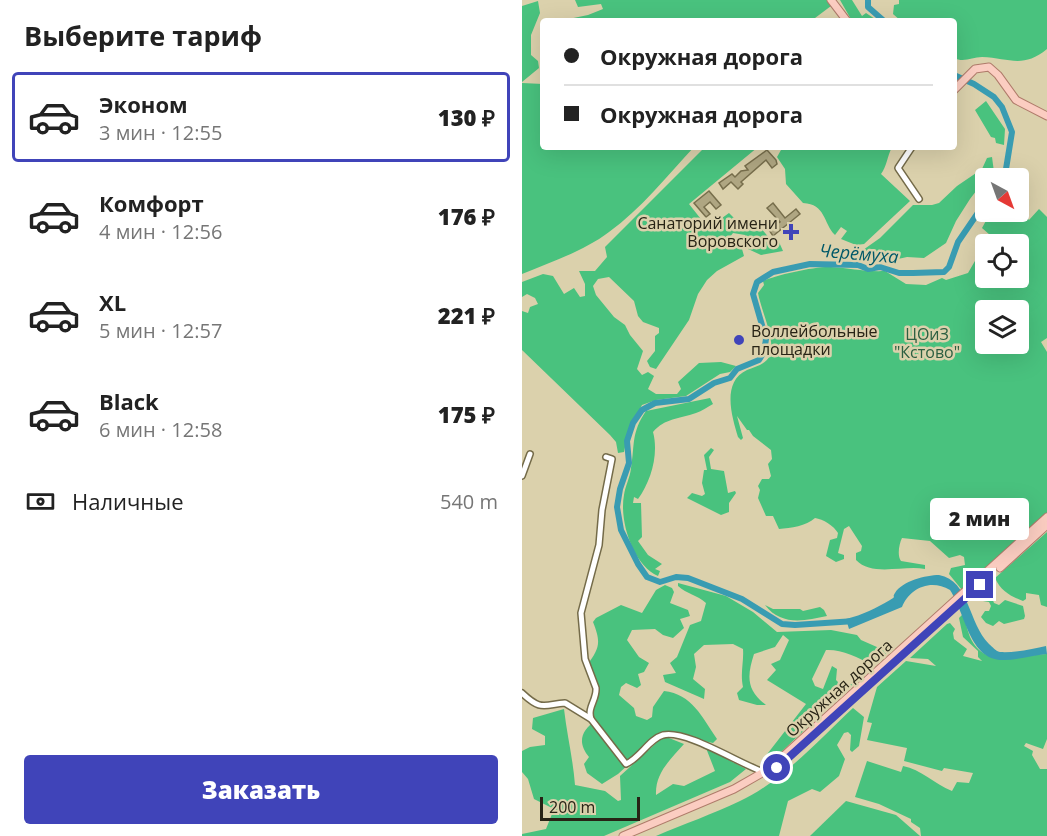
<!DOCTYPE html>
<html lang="ru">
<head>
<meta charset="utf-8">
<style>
  body { margin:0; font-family:"Open Sans",sans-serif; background:#f2f2f2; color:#222; height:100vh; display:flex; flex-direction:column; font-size:22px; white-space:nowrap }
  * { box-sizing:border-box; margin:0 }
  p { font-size:20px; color:#767676 }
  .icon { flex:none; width:33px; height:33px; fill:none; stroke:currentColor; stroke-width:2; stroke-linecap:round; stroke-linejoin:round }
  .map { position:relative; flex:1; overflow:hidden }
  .sheet { display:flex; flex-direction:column; background:#fff; width:522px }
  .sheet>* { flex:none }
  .hud { position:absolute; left:18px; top:18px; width:417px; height:132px; border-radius:6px; box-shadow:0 6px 24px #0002; display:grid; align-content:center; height:132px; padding:0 24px; background:#fff }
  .needle { width:39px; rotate:139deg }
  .controls { position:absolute; left:453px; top:168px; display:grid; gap:12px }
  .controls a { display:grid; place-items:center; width:54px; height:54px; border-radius:6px; background:#fff; box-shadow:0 6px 24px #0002; font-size:30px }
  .scale { position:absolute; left:18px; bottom:15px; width:100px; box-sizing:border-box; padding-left:6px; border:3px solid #272315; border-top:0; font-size:16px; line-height:21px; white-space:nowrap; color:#272315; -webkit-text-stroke:4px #dbd1ac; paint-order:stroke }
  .end { position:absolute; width:27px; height:27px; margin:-14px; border:8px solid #4044b9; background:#fff; box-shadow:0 0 0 3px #fff }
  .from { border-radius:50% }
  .bubble { position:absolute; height:42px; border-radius:6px; background:#fff; box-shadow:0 6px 24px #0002; font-size:20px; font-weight:800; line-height:42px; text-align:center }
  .hud b { display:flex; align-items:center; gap:21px; height:57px; font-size:22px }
  .hud b+b { border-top:2px solid #e0e0e0 }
  .hud i { width:15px; height:15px; background:#222 }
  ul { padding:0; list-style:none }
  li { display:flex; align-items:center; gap:18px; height:90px; margin:0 12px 9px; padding:0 12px; border:3px solid transparent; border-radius:6px }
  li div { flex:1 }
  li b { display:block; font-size:22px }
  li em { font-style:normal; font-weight:800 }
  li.selected { border-color:#4044b9 }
  li>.icon { width:54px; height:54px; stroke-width:1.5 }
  h2 { padding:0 24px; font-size:27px; line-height:72px }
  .pay { display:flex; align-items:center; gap:15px; height:66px; padding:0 24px; font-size:22px }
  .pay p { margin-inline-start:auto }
  .primary-button { display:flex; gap:12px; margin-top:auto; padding:12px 24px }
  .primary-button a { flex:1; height:69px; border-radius:6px; background:#4044b9; color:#fff; font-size:24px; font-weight:800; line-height:69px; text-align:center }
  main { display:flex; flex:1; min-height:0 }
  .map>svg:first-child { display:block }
</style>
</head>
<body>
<main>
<section class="sheet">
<h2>Выберите тариф</h2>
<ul>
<li class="selected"><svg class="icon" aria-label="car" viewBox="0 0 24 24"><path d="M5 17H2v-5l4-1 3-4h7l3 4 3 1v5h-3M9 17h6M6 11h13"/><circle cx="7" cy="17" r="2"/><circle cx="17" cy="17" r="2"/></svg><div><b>Эконом</b><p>3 мин · 12:55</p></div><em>130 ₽</em></li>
<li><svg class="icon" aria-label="car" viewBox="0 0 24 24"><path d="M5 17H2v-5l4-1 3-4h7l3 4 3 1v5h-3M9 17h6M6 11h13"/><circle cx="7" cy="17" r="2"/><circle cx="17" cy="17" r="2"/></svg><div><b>Комфорт</b><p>4 мин · 12:56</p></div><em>176 ₽</em></li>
<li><svg class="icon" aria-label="car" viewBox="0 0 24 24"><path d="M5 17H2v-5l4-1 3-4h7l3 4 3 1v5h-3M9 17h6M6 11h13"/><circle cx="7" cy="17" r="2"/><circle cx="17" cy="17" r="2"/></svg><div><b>XL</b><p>5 мин · 12:57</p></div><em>221 ₽</em></li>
<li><svg class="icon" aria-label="car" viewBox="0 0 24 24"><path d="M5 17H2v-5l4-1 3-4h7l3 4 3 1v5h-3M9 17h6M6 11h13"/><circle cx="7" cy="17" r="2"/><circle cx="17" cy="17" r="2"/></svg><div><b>Black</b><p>6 мин · 12:58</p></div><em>175 ₽</em></li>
</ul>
<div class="pay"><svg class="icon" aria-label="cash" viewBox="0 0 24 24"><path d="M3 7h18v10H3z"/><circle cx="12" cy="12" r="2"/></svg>Наличные<p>540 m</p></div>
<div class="primary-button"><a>Заказать</a></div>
</section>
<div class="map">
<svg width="525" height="836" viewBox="0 0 525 836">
  <rect width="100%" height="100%" fill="#dbd1ac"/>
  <g fill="#49c27e" fill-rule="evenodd">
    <path d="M53,0H306L309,6L289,21H37L66,15L81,9L79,4L56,7Z"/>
    <path d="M318,0H330L340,16L344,13L356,21H330Z"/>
    <path d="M377,0H525V49C501,69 487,58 460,57C450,57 442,63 432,58V21H379L371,14L372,5L377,4Z"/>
    <path d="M16,1L18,13L9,35V55L16,61L17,68L0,82V6Z"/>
    <path d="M0,83L21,84V147H172C145,176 119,209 87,232C62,251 29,262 0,274Z"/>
    <path d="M464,101L483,129L482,145L474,143L473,138L469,137L453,110Z"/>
    <path d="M183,147H236L167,204L186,228L207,213L223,229H230L235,223L252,244L257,242L261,251L239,255L226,249L223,235L211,233L208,237L220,249L222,256L195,271L185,280L176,294L167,320L134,369L128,367L125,361L133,351V336L137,333V328L121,322L116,316L112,301L87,277L76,279L71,286L74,295L92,317L103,325L108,335L121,351L115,369L120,375L126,372L132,376L126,389L134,394H155L159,389L156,382L177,363L199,362L214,366L208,372L198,374L164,396L134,400L120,405L106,432L102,452L96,453L94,442L88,435L0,350V311L6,313L8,307L16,304L13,298L5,294L0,297V282L21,274L31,276L42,294L52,288L58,297L63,296V284L57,271H73L85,257L83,247Z"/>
    <path d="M265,147H370C365,157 365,166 359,174L388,201L342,244L334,245L319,239L325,231L319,227L313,235C301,223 304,204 281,203L264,184L263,169L255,157L259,150Z"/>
    <path d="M470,157L472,172L464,178L448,199L434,221L424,243L402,258L385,257L376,259L341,250L358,238L391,205H410L417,203L435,186L460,169L465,158Z"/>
    <path d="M517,209L525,217V338L519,342L525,352V513L440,590L427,574L429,568L443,565L442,557L438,555L427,558L408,541L380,538C377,544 375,556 379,561L403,565V569C381,565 350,577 334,560V553L339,551L340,546L327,526L322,529L316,553L322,555V559L314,562L304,556L308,540L315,538L316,533C312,526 301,519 293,518C284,526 269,528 257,529L251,516H244L236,498L238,490L236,486L240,479H247L249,476L246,464L250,459L249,450L231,436L227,430H225L215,416L221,438L219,440L216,437C210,417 199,382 225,370C233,367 245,364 248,355C254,341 239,310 236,293L242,285L241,281C254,275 294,266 309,267C328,268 342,272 363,271L384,284L404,285L420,278L424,280L446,273L468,235L460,228L466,217L471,215L478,218L482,212L490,214L497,210L507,220ZM464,244H496V278H464ZM464,310H496V344H464Z"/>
    <path d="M188,398L191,404C185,407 180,411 174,413C157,419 143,418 131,432C137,454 129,481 116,499L112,497L111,503H119L120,537L116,541L126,555L140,564L133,569L138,571L136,576C111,565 97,521 102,495C103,486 108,478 109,468C113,444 109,433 124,411Z"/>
    <path d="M189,448L192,450L187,457L189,469L202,471L206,493L213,491L214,493L207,503V512L199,515L165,498L170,493L180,496L183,494L180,483L182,470H185L182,455Z"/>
    <path d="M525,532V607L519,605L517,595L504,593V599L501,601C488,596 479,591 473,578Z"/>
    <path d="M156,583L204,596L231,612L255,632L309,630L335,635L339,640L364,651V656L349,665C337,657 318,649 304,650L290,679L293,686L301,689L310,666L315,669L314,680L319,685L331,684L256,755L239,766V762L284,704L245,680L254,670L249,664L258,660L267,640L261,635L253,647L232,654C225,676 224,690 244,705H235L217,700L215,693L221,687C218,673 222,662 221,649L211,644L182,645L172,654L174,667L171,679L183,689L182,699L143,682L141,675L154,673L148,663L155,657L168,625L179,621L184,603C175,595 165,594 156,586Z"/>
    <path d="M143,585L150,588L152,592L148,603L166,610L168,616L158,619L162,628L151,638L141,635L133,629L110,630L105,640L117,657L127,663L122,672L116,674L119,685L115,688L104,683L99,687L97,695L112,708L114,716L125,720L130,717L131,707L142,691C170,694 180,717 195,739L191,743L142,732L96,774L80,784L65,773L62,764L67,757C55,742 59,731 74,720L69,712C79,689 79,686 65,665C78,648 79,642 71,622L74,618L99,605L120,613L134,590Z"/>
    <path d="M463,591L468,593L472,603L477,605L483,600L501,606L503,616L502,619L482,624L477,621L471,626L464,623L459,617L463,611H467L469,606L467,602L461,601L460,596Z"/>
    <path d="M243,605L251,609H278L281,611L298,607L302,610L305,616C282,621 259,626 243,605Z"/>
    <path d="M441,614C444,622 445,630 448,637C463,670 498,655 525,654V739L521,749L504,743L502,746L511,751L510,755L518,769H525V836H399L398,828L389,822V819L357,804L333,797L345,761L379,772L381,766C399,769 412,784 430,791L435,782L447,783L451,773L422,768L420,771L382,761L385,748L345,740L350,723L345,722L355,687L384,661L414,666L406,659L388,658L425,624L428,623L433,629L431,633L432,639L445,649L441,656L460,661L456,657V651L441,637L437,618Z"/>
    <path d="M331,708L342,717L337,746L330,752L328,750L329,735L326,732L322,733L315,745L323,759L317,776L298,792L290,789L266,801L257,836H134C162,824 191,814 218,801C258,783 299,738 331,708Z"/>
    <path d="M42,709C45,735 51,759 53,785L83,791L96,801L99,800L98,776L142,736L162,744C148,760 133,773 134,795L151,784L162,786L193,771L184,748L224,769L208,782L82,836H0V834L24,829L32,809L12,799L6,779L0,772V751L8,747L23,745V736L10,729L11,718Z"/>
    <path d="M324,801L374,815L398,836H288Z"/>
  </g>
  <path fill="#399cb2" d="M417,575C448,581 446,623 467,644C471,647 473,651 478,652C492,653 511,649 524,646L525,654C511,655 497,660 482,660C447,661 444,614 428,590C408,578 387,589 380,607L327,629L324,619C341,615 354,608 368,600C376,595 369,599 373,593C380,581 404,575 417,575Z"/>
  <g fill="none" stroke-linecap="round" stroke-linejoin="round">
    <g stroke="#399cb2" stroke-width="6">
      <path d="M346,0V7L362,21"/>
      <path d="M432,75L452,84L472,97L480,107L490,132L484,169L479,178"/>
      <path d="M333,621L273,625L260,624L220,599L166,578L154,577L138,582L125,577L116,564L99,530L95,507L98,489L107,463L105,441L111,423L120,410L133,403L167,399L192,383L208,378L215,369L237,360L242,352L244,339L231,294L235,282L251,272L288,264L336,265L346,269L358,267L377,273H391L422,272L427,267L436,242L464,201"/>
    </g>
  </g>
  <g fill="#afa682" stroke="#776e4c" stroke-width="1.5">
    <path d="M245,150L254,160L255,164L250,168L244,160L219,182L221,184L216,189L209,182L201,189L197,183L210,174L213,177L219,171L226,170L223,166Z"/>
    <path d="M187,191L199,205L194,209L188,202L182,207L188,214L184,217L172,203Z"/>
    <path d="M251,203L263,218L274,209L278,214L251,236L247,230L258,222L245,208Z"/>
  </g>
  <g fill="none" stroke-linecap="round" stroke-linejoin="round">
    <g stroke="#746b49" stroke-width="8">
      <g id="minor">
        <path d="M390,147L376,168L397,199"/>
        <path d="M0,476L8,454"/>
        <path d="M0,693C19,711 21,705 43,703L69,719L104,764C118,758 127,739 141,735C165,729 222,767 247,774"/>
        <path d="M69,719C65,707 75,700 74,688L63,659L59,613L77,545L80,510L90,459L84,457"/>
      </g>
    </g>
    <g stroke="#af7b6a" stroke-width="9">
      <g id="major">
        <path d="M309,0L325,21"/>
        <path d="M432,90L453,69L467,67L476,75L494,100L525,116"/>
        <path d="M478,568L525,525"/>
        <path d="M101,836L212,789L247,769L525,517"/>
      </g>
    </g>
    <use href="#minor" stroke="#fff" stroke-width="5"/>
    <use href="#major" stroke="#fbcdc1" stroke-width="7"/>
  </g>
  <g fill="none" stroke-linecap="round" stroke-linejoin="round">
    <path stroke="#4044b9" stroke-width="8" d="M255,768L458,585"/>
  </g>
  <g fill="#4044b9" stroke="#dbd1ac" stroke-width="2">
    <path d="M266 223h6v6h6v6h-6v6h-6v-6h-6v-6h6z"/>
    <circle cx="217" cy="340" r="6"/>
  </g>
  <g text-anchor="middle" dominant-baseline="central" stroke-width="5" stroke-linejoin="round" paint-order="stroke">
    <g font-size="16" fill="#272315" stroke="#dbd1ac" text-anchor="end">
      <text x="256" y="223">Санаторий имени<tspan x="256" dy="18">Воровского</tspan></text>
      <text x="229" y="331" text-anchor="start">Воллейбольные<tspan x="229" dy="18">площадки</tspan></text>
    </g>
    <g font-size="16" fill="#2c5f41" stroke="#dbd1ac">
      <text x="405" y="334">ЦОиЗ<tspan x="405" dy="18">"Кстово"</tspan></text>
    </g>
    <g font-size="16" fill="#272315" stroke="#dbd1ac">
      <text transform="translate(317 688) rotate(-42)">Окружная дорога</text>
    </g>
    <g font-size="18" font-style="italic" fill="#005868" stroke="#dbd1ac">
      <text transform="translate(337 253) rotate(5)">Черёмуха</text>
    </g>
  </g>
</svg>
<div class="controls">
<a><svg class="needle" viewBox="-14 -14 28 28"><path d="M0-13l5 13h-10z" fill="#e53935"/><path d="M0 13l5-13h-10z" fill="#767676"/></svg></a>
<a><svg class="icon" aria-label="locate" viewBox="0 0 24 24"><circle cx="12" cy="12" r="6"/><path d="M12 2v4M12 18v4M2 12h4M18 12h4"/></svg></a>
<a><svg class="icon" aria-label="layers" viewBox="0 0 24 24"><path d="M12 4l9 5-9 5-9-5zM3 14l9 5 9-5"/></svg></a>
</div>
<div class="scale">200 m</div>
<i class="end from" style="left:255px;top:768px"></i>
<i class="end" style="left:458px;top:585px"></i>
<div class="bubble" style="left:408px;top:498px;width:99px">2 мин</div>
<div class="hud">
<b><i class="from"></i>Окружная дорога</b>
<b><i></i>Окружная дорога</b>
</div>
</div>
</main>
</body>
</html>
